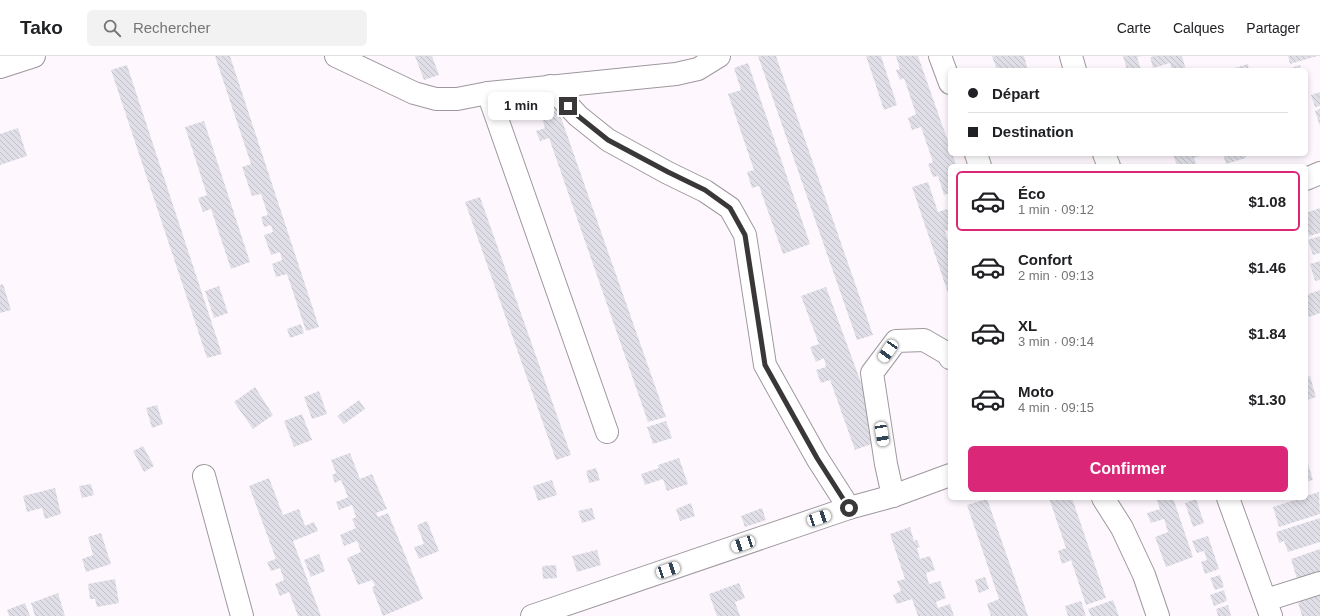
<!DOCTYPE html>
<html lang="fr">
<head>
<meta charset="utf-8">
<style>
  body { margin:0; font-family:Arial,sans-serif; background:#f2f2f2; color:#202124; height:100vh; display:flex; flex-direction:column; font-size:15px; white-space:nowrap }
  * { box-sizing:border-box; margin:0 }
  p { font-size:13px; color:#757577 }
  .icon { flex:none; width:22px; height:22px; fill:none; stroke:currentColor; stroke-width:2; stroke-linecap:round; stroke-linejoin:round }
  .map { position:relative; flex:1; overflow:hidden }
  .drawer { position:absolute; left:948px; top:108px; width:360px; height:336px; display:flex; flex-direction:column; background:#fff; border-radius:6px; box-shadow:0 2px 6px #0003 }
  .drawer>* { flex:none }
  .guide { position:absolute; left:948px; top:12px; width:360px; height:88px; border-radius:6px; box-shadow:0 2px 6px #0003; display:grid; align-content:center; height:88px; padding:0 20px; background:#fff }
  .end { position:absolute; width:18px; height:18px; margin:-9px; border:5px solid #3a3739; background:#fff; box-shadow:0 0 0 2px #fff }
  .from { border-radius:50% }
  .bubble { position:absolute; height:28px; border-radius:6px; background:#fff; box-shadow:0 2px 6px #0003; font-size:13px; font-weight:800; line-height:28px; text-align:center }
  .car { position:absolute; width:12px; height:24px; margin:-12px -6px; border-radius:5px; box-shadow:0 0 3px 1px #0007; background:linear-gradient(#fff 24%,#345 0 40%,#fff 0 76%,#345 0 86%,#fff 0) }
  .guide b { display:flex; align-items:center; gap:14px; height:38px; font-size:15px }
  .guide b+b { border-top:1px solid #e0e0e0 }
  .guide i { width:10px; height:10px; background:#202124 }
  ul { padding:7px 0 0; list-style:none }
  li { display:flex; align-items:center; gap:12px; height:60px; margin:0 8px 6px; padding:0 12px; border:2px solid transparent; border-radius:6px }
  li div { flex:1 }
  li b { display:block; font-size:15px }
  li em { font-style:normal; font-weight:800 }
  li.selected { border-color:#db2777 }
  li>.icon { width:36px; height:36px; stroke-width:1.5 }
  .action { display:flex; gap:8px; margin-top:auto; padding:8px 20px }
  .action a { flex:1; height:46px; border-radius:6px; background:#db2777; color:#fff; font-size:16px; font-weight:800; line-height:46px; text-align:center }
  header { display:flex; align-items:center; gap:24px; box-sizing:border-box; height:56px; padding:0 20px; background:#fff; border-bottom:1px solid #e0e0e0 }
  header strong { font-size:19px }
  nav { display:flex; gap:22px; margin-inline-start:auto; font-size:14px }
  .search { width:280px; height:36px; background:#f2f2f2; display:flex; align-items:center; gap:10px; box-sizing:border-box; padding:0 14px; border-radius:6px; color:#757577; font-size:15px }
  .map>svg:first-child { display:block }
</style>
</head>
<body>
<header>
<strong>Tako</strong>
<div class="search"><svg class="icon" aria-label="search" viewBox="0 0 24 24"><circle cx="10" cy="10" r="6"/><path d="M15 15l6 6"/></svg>Rechercher</div>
<nav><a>Carte</a><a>Calques</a><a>Partager</a></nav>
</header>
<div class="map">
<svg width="1320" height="560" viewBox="0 0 1320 560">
  <defs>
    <pattern id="building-back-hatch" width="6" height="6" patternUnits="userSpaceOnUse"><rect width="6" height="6" fill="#e0dfe8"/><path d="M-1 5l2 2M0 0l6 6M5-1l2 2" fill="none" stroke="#c1c0c8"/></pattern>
  </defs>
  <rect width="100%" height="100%" fill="#fef8fe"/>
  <g fill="url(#building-back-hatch)">
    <path d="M215,0H230L319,271L306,275L287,218L276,221L272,208L282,204L280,196L271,199L264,179L273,176L271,169L264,171L261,161L268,159L261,138L252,140L242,111L251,108Z"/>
    <path d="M415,0H432L439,19L424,24Z"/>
    <path d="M758,0H776L873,279L857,284Z"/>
    <path d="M866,0H881L897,49L884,54Z"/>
    <path d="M896,0H918L950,91V98H952L957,110H950V137L944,139L938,120L933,121L928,108L933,106L921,71L912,74L908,62L916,58L904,22L900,24L896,14L900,13Z"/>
    <path d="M992,0H1024L1028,14H997Z"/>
    <path d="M1123,0H1141L1137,1L1141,14H1127Z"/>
    <path d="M1155,0H1182L1186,14H1172L1170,7L1153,12L1150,1Z"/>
    <path d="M1288,0H1317L1290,8Z"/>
    <path d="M748,7L810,188L783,198L759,130L752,132L747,116L754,114L728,38L741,34L734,12Z"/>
    <path d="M1248,8L1249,14H1228Z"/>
    <path d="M127,9L222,298L207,302L111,14Z"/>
    <path d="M1300,9L1301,14H1285Z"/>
    <path d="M1320,36V50L1315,51L1311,39Z"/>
    <path d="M558,53L666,361L648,366L549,82L540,85L536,75L545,72L541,59Z"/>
    <path d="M1320,53V70L1315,55Z"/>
    <path d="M204,65L250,206L231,213L211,153L203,156L198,142L207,139L185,71Z"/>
    <path d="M18,72L27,100L0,109V78Z"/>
    <path d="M1173,98H1204L1194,102L1197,110H1177Z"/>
    <path d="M1223,98H1245L1246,102L1226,108Z"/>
    <path d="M928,126L938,156L947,153L950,160V173L945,175L950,191V243L912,131Z"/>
    <path d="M480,141L571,399L556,404L465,146Z"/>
    <path d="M1320,152V177L1309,180L1306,172V157Z"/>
    <path d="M1320,180V197L1313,199L1308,184Z"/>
    <path d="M1320,205V224L1315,225L1310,208Z"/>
    <path d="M3,228L11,254L0,257V229Z"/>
    <path d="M219,230L228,257L214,262L205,235Z"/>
    <path d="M826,231L882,384L855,394L830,324L821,327L816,314L826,311L824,302L816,306L810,291L819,288L801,240Z"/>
    <path d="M1320,234V257L1309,261L1307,255H1306V239Z"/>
    <path d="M301,268L304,277L290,282L287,273Z"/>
    <path d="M1310,320L1316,341L1307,344L1306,321Z"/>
    <path d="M255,331L273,359L253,373L234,346Z"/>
    <path d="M319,335L327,358L312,363L304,341Z"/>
    <path d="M359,344L365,353L344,368L337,360Z"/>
    <path d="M157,349L163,368L152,372L146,352Z"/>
    <path d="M302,358L312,384L294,391L284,365Z"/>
    <path d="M666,365L672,382L653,388L647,371Z"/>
    <path d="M143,390L154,410L144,416L133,395Z"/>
    <path d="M350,397L360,423L372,418L387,453L376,457L378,461L388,457L423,543L383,560L372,532L375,529L372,524L358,529L347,502L361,496L357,485L344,490L340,479L356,472L352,463L356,461L352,449L339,454L336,446L348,441L341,424L335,427L332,419L336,417L331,404Z"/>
    <path d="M1306,401L1313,424L1306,426Z"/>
    <path d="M679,402L688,428L667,435L663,423L645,429L641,418L659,412L658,409Z"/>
    <path d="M596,412L600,424L589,427L586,415Z"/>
    <path d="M269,422L283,459L299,453L305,470L314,466L318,475L293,485L321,560H298L289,536L280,540L275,528L284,524L280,512L271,515L267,506L276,503L249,430Z"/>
    <path d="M552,424L557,439L538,445L533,430Z"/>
    <path d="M91,428L94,439L82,442L79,430Z"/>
    <path d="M55,432L61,458L45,463L42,452L27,456L23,440Z"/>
    <path d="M1319,436L1320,458L1279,471L1273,451L1301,442H1306V440Z"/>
    <path d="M1049,442H1072L1106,542L1086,549L1071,504L1062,508L1058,495L1066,492Z"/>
    <path d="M1156,442H1173L1193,501L1166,511L1155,481L1168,476L1164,463L1151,467L1147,457L1160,453Z"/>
    <path d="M987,443L1028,560H991L987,548L999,543L967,449Z"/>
    <path d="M1196,443L1204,467L1193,471L1185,447Z"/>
    <path d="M691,447L695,460L680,465L676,453Z"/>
    <path d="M592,452L595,463L582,467L578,455Z"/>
    <path d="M762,452L766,464L745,471L741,460Z"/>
    <path d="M1320,462V486L1288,496L1284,485L1279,487L1276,476Z"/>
    <path d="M427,465L439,495L419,503L414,491L424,488L417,469Z"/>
    <path d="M910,471L914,485L917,484L920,491L917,492L920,503L930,500L935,514L926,517L929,528L940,525L946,542L936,546L938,552L950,548L954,560H918L912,543L897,548L893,539L901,535L897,525L905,523L890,478Z"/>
    <path d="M101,477L111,508L86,516L82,503L93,499L88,481Z"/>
    <path d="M1208,480L1219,513L1205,518L1201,506L1207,504L1204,495L1197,497L1192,485Z"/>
    <path d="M1320,493V519L1298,526L1291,503Z"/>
    <path d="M597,494L601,509L577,516L572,500Z"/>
    <path d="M319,498L325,515L311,521L304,504Z"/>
    <path d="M556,509L557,522L543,523L542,510Z"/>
    <path d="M1220,519L1224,531L1215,534L1210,522Z"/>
    <path d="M985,521L989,533L979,537L975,524Z"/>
    <path d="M115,523L119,547L97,551L95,543H90L88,528Z"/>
    <path d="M739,527L745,542L735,546L740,560H717L709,538Z"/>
    <path d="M1224,534L1227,545L1214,550L1210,539Z"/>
    <path d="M58,537L65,560H35L31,547Z"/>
    <path d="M1320,537V560H1302L1297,543Z"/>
    <path d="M1113,544L1119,560H1091L1088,553Z"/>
    <path d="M1081,545L1086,560H1068L1065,550Z"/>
    <path d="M25,547L30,560H9L7,554Z"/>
    <path d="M1228,549L1231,560H1218L1216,553Z"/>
  </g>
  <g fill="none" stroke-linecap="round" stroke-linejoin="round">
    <g stroke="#9e979d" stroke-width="24">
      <g id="minor">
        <path d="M336,0L414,37L436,43H457L488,37L676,18L698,13L719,0"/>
        <path d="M940,0L950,27"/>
        <path d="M1071,0L1075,14"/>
        <path d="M0,11L34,0"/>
        <path d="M550,30L578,60L608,84L668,117L705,135L730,152L745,179L765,309L817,402L849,452"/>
        <path d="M488,37L607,376"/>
        <path d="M976,98L980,110"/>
        <path d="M1104,98L1109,110"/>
        <path d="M1306,123L1320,117"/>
        <path d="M204,420L242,560"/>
        <path d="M893,440L886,408L872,317L896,285L924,284L948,298L950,302"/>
        <path d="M1103,442L1122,472L1144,519L1158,560"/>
        <path d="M1228,442L1271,560"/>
        <path d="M1266,544L1320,527"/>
        <path d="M532,560L849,452L893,440L950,419"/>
      </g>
    </g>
    <use href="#minor" stroke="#fff" stroke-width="22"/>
  </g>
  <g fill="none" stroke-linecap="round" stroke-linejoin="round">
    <path stroke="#3a3739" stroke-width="5" d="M568,50L578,60L608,84L668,116L705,134L730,152L745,179L765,309L817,402L849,452"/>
  </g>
</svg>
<i class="end from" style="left:849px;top:452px"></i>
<i class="end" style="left:568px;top:50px"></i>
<div class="bubble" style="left:488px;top:36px;width:66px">1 min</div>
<i class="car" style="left:888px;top:295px;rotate:215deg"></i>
<i class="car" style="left:882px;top:378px;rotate:171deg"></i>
<i class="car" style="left:819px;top:462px;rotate:71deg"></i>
<i class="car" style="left:743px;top:488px;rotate:251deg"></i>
<i class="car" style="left:668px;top:514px;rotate:71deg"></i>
<div class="guide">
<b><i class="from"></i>Départ</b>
<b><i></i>Destination</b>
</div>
<section class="drawer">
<ul>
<li class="selected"><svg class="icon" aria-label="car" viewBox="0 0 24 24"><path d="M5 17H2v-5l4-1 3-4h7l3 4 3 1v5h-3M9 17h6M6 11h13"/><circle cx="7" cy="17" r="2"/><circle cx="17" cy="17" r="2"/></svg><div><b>Éco</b><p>1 min · 09:12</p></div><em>$1.08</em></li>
<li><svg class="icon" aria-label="car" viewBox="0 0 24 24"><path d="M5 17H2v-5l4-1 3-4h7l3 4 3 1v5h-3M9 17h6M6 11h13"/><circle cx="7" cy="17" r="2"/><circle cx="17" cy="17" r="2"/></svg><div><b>Confort</b><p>2 min · 09:13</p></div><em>$1.46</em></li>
<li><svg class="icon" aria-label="car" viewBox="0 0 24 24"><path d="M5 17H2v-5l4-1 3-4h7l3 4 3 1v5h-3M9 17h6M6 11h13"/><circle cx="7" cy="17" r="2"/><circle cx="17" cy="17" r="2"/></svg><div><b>XL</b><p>3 min · 09:14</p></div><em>$1.84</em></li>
<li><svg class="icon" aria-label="car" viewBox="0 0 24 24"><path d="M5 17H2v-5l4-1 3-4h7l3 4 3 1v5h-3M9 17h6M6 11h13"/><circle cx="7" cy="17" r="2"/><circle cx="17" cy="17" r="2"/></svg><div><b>Moto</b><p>4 min · 09:15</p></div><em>$1.30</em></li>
</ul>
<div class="action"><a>Confirmer</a></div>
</section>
</div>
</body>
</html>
